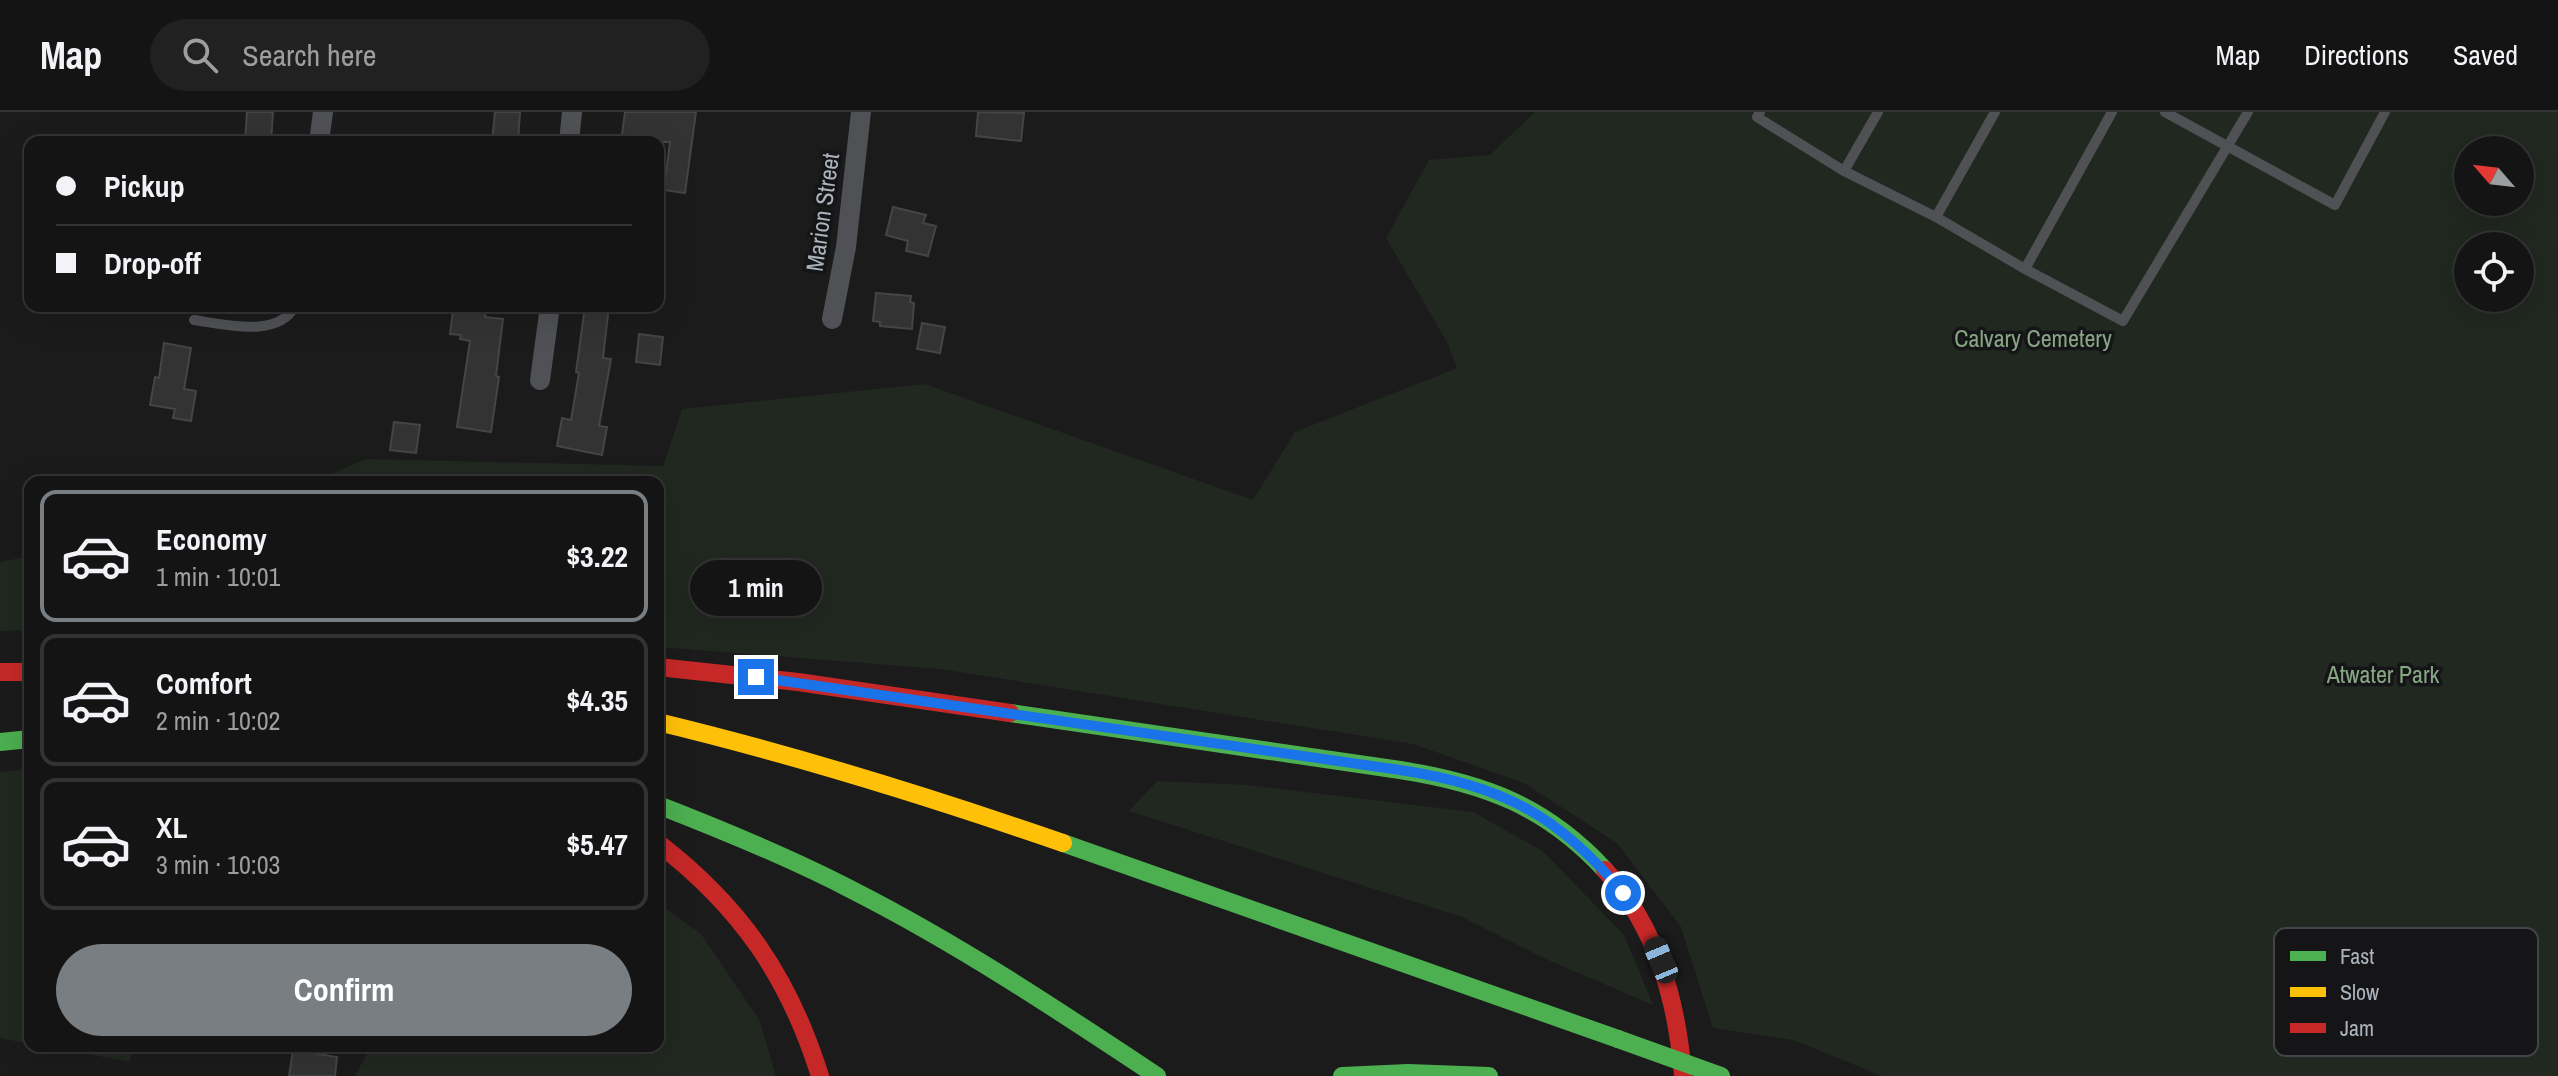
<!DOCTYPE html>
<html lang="en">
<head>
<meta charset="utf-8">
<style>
  body { margin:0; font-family:"Archivo Narrow",sans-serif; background:#212122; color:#f1f3f6; height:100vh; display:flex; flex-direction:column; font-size:30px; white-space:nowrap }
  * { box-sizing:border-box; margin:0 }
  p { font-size:26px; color:#9d9ea0 }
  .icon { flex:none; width:44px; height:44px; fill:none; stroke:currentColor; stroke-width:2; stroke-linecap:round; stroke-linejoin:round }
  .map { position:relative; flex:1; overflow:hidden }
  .drawer { position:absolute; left:24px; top:364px; width:640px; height:576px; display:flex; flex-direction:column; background:#141414; border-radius:16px; box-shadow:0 8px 32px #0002,0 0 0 2px #333334 }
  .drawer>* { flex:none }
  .top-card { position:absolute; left:24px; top:24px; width:640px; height:176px; border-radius:16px; box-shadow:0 8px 32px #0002,0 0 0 2px #333334; display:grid; align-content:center; height:176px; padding:0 32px; background:#141414 }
  .needle { width:52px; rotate:298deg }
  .tools { position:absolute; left:2454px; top:24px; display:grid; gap:16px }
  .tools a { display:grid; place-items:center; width:80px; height:80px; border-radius:50%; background:#141414; box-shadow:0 8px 32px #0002,0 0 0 2px #333334; font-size:40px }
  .end { position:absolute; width:36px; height:36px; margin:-18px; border:10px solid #1a73e8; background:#fff; box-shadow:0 0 0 4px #fff }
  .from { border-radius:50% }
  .bubble { position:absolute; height:56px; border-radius:28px; background:#141414; box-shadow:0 8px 32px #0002,0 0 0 2px #333334; font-size:26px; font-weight:800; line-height:56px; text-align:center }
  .car { position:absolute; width:24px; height:48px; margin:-24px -12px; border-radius:10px; box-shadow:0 0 6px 2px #0007; background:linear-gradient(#222 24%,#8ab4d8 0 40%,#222 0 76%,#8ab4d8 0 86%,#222 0) }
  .top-card b { display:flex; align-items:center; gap:28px; height:76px; font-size:30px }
  .top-card b+b { border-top:2px solid #333334 }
  .top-card i { width:20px; height:20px; background:#f1f3f6 }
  ul { padding:14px 0 0; list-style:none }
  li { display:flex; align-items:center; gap:24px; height:132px; margin:0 16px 12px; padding:0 16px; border:4px solid #333334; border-radius:16px }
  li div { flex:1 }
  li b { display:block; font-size:30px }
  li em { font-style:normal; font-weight:800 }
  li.on { border-color:#797e83 }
  li>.icon { width:72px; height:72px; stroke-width:1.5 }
  .action { display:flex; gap:16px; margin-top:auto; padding:16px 32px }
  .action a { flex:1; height:92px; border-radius:48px; background:#797e83; color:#fff; font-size:32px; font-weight:800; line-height:92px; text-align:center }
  header { display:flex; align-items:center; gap:48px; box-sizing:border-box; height:112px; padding:0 40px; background:#141414; border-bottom:2px solid #333334 }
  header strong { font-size:38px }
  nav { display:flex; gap:44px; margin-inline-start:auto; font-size:28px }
  .search { width:560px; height:72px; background:#212122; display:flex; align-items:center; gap:20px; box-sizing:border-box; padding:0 28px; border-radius:44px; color:#9d9ea0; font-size:30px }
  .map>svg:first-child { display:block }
</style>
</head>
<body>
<header>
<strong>Map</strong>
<div class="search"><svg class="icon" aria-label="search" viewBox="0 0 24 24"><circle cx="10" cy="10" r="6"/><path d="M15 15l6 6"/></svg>Search here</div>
<nav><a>Map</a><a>Directions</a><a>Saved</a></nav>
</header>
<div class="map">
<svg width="2558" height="964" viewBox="0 0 2558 964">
  <rect width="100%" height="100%" fill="#1b1b1b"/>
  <g fill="#212820" fill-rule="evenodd">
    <path d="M1535,0H2558V964H1882L1793,928L1713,916L1681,815L1617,731L1524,671L1413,632L940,557L658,535V370H314L366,347L663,354L682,297L925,272L1253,388L1295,320L1457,256L1447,230L1386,126L1429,48L1490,43ZM2468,38H2520V90H2468ZM2468,134H2520V186H2468Z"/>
    <path d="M30,444V518L0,519V450Z"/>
    <path d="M30,657V932L0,926V660Z"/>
    <path d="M1157,669L1247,673L1473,700L1544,740L1624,823L1653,893L1548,848L1462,805L1129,699Z"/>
    <path d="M658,791L701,822L760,909L776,964H355L371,934H658Z"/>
    <path d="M44,934H132L130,950Z"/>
  </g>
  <g fill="#333" stroke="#434547" stroke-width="2">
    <path d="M247,0H273L271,30H245Z"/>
    <path d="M495,0H520L518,30H492Z"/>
    <path d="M625,0H696L685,81L664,78L670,30H621Z"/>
    <path d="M978,0L1024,1L1021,29L976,24Z"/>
    <path d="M893,95L926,103L923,111L936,114L928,144L906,139L908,129L886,123Z"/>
    <path d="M876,181L911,184L910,190L914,191L912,217L880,214V210L873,209Z"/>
    <path d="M466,194H486L485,205L503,207L496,264L499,265L491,320L457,315L470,229L460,227L461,223L450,222L453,199L465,201Z"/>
    <path d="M585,194H609L603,246L611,247L599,314L607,315L602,343L557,334L562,306L571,308L579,261L576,260Z"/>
    <path d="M922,211L945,215L940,241L917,237Z"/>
    <path d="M639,222L663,225L660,253L636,250Z"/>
    <path d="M164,231L191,236L184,277L196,279L191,309L173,306L175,297L150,293L155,265L159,266Z"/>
    <path d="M394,310L420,313L416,341L390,338Z"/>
    <path d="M293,938L337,945L335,964H289Z"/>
  </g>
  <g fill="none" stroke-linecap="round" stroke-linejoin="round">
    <g stroke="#4f5154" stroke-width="10">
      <path d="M1760,0L1757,5L1844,59L1936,105"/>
      <path d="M1995,0L1936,105L2025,157"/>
      <path d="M2112,0L2025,157L2123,209L2248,0"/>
      <path d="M2165,0L2335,93L2385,0"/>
      <path d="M1844,59L1878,0"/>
      <path d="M194,208C223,212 278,227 295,194"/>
    </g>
    <g stroke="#4f5154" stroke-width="20">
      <path d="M319,30L323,0"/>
      <path d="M569,30L572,0"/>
      <path d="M832,207L846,135L861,0"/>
      <path d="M540,268L550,194"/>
    </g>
    <g stroke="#4caf50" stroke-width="18">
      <path d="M1010,601L1400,658C1484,671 1546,694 1605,758"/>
      <path d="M0,630L30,627"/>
      <path d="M658,693C725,719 791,746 854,779C960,833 1059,899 1157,964"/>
      <path d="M1063,731L1618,927"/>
      <path d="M1342,964L1408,961L1489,964"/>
    </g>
    <path stroke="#ffc107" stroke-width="18" d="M658,610C795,643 930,685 1063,731"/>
    <g stroke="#c62828" stroke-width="18">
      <path d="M658,555L798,570L1010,601"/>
      <path d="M0,560H30"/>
      <path d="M658,731C741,795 789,865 820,964"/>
      <path d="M1605,758C1657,816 1677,889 1683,964"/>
    </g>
    <path stroke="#4caf50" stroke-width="18" d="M1618,927L1721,964"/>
  </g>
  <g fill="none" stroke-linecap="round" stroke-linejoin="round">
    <path stroke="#1a73e8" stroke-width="10" d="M756,565L1400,658C1500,673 1558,702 1623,781"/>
  </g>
  <g text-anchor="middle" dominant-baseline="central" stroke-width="7" stroke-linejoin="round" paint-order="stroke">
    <g font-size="24" fill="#acb3bb" stroke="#151517">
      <text transform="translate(822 100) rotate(-82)">Marion Street</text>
    </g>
    <g font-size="24" fill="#87a684" stroke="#151517">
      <text x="2033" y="226">Calvary Cemetery</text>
      <text x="2383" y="562">Atwater Park</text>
    </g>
  </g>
  <rect x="2274" y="816" width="264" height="128" rx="12" fill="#151517" stroke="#424448" stroke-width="2"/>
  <rect x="2290" y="839" width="36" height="10" fill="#4caf50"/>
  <rect x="2290" y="875" width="36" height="10" fill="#ffc107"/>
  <rect x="2290" y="911" width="36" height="10" fill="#c62828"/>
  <g font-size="22" fill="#acb3bb">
    <text x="2340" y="852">Fast</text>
    <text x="2340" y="888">Slow</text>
    <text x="2340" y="924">Jam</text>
  </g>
</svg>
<div class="tools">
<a><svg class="needle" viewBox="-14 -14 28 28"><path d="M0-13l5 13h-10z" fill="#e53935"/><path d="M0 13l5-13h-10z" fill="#9d9ea0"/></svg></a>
<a><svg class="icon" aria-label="locate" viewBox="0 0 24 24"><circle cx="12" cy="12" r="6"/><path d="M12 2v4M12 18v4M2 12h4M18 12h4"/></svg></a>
</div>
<i class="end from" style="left:1623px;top:781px"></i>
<i class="end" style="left:756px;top:565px"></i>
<div class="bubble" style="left:690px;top:448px;width:132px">1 min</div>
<i class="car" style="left:1661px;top:848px;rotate:337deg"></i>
<div class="top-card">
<b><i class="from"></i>Pickup</b>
<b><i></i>Drop-off</b>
</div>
<section class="drawer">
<ul>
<li class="on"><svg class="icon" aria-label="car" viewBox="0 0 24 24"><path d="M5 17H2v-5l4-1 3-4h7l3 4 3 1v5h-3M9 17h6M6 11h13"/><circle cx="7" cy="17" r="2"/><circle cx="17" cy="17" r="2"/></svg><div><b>Economy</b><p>1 min · 10:01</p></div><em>$3.22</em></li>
<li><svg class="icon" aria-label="car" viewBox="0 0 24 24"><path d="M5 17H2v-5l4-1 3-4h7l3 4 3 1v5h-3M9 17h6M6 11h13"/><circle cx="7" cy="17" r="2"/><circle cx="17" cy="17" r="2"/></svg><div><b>Comfort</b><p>2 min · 10:02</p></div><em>$4.35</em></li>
<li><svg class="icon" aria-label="car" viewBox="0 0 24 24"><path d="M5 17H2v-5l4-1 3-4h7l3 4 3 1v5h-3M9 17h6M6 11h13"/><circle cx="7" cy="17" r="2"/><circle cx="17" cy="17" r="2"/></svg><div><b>XL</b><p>3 min · 10:03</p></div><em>$5.47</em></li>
</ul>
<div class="action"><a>Confirm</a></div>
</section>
</div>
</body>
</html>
